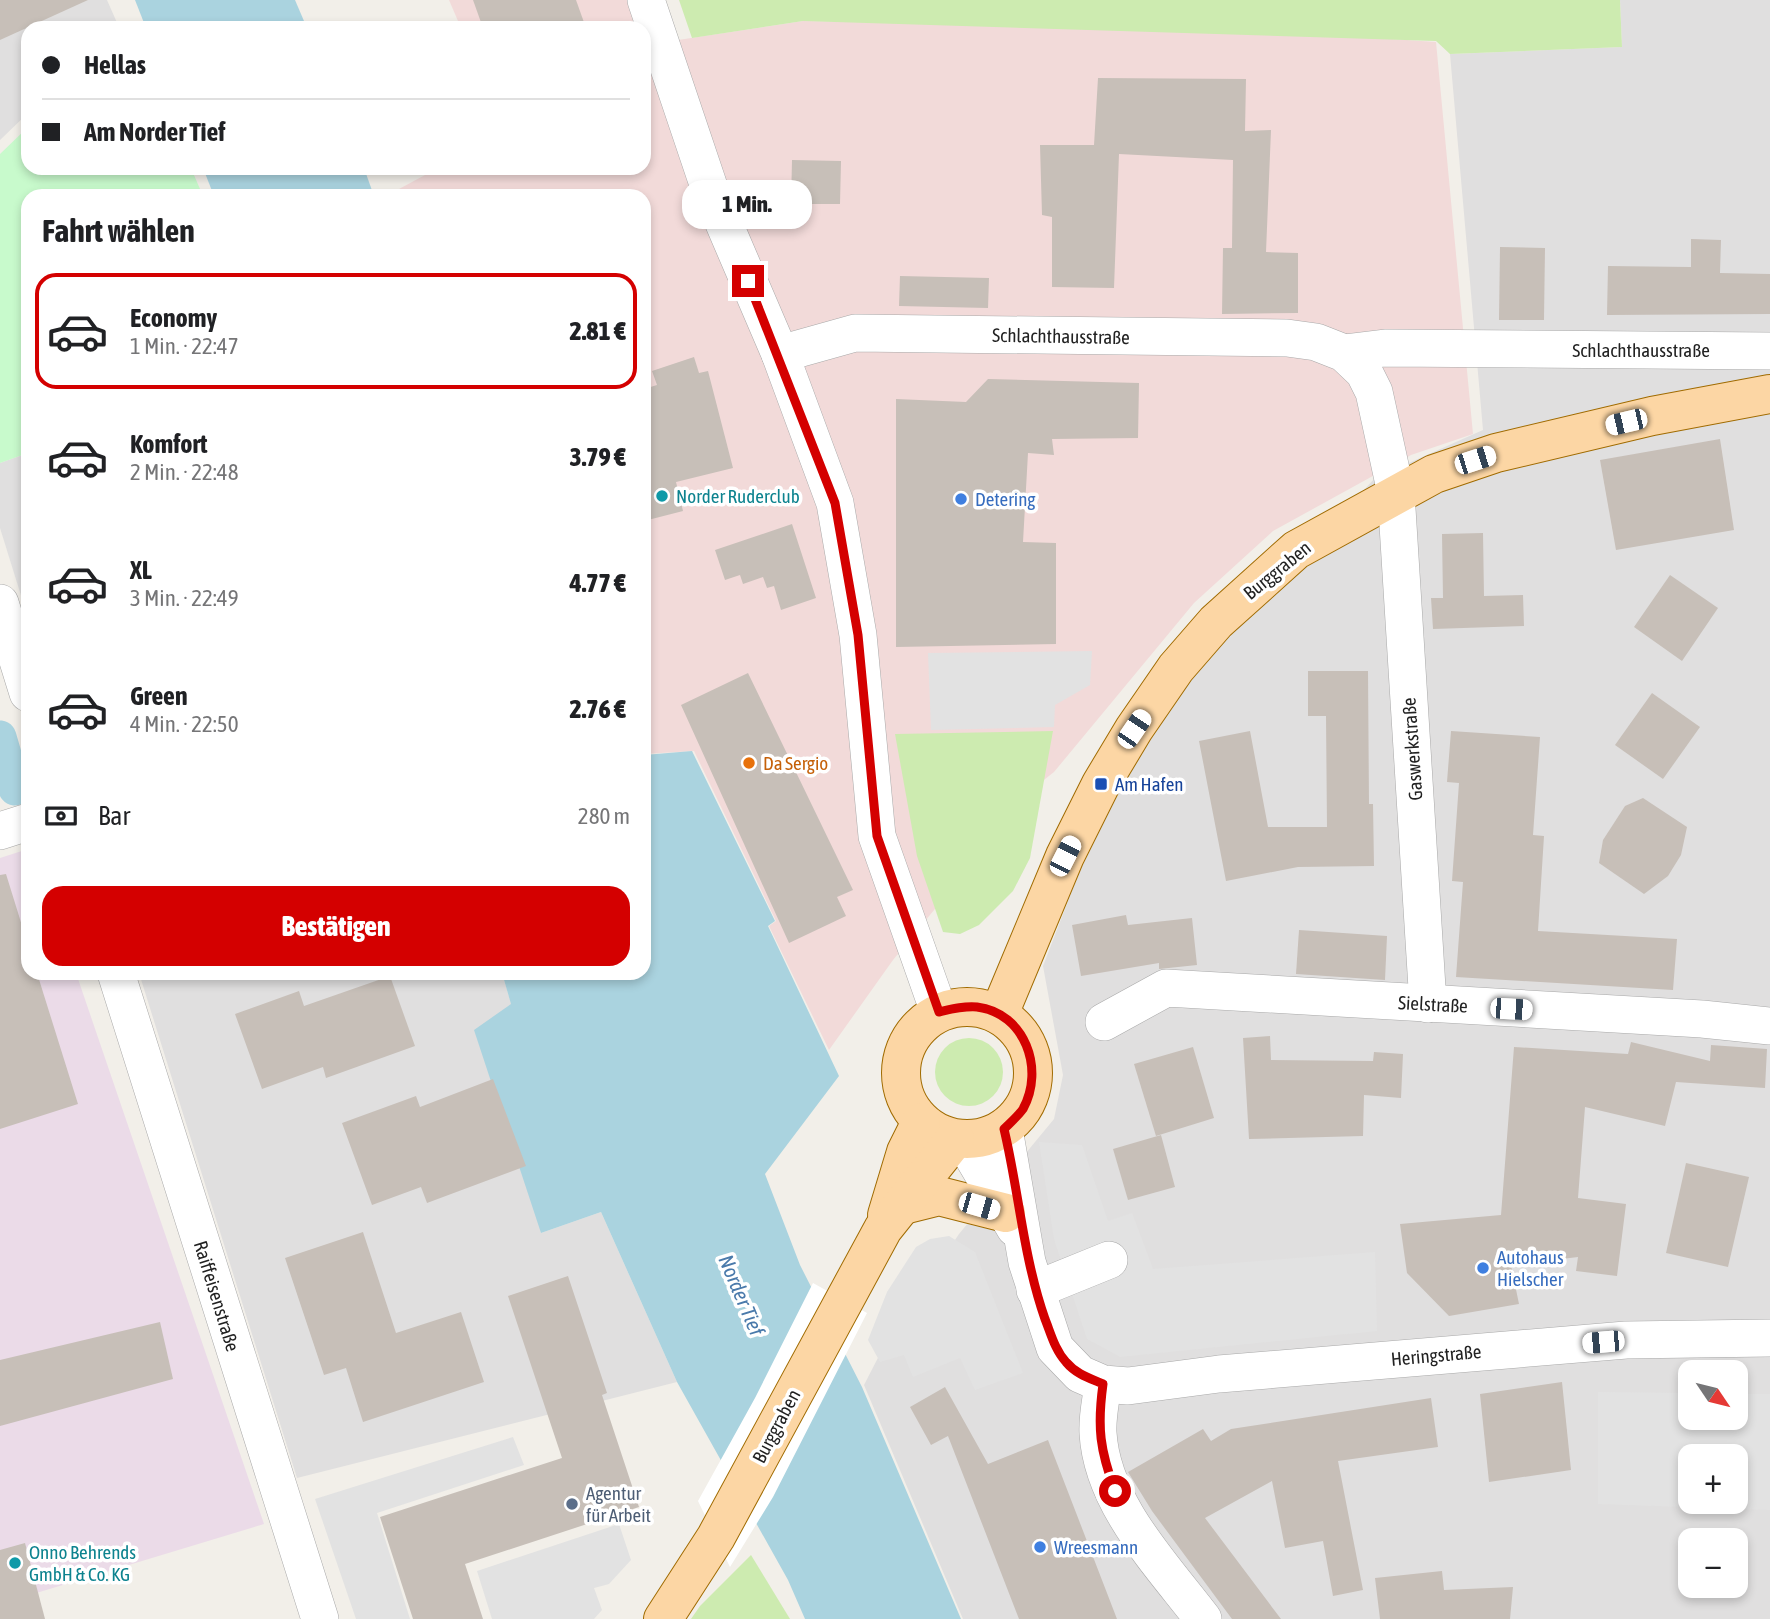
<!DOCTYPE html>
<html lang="de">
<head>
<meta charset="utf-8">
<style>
  body { margin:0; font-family:"Asap Condensed",sans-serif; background:#f6f6f6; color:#202124; height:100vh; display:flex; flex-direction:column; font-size:26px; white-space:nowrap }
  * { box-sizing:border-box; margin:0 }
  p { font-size:23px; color:#757577 }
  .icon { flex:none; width:38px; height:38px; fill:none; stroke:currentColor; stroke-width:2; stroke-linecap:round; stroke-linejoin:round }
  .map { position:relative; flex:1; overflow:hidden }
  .sheet { position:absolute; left:21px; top:189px; width:630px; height:791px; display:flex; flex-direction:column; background:#fff; border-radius:21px; box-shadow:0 4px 10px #0003 }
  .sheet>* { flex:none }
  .hud { position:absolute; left:21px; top:21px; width:630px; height:154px; border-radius:21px; box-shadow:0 4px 10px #0003; display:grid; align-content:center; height:154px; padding:0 21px; background:#fff }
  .needle { width:46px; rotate:125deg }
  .tools { position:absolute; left:1678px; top:1360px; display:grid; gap:14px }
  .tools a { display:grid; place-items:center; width:70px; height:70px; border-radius:14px; background:#fff; box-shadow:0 4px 10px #0003; font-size:35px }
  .end { position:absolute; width:32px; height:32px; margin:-16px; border:9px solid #d40000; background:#fff; box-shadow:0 0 0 4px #fff }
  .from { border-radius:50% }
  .bubble { position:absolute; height:49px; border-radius:21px; background:#fff; box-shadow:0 4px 10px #0003; font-size:23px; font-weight:800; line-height:49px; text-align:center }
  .car { position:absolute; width:21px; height:42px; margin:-21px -10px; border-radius:9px; box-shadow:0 0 5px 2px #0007; background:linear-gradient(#fff 24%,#345 0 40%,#fff 0 76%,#345 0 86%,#fff 0) }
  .hud b { display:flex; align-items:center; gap:24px; height:66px; font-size:26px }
  .hud b+b { border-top:2px solid #e0e0e0 }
  .hud i { width:18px; height:18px; background:#202124 }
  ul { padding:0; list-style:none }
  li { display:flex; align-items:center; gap:21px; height:116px; margin:0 14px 10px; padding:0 7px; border:4px solid transparent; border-radius:21px }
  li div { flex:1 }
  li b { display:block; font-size:26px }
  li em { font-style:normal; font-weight:800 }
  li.current { border-color:#d40000 }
  li>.icon { width:63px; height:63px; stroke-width:1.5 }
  h2 { padding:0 21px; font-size:32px; line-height:84px }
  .pay { display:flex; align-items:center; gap:18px; height:77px; padding:0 21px; font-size:26px }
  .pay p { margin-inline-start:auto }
  .cta { display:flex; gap:14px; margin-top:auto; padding:14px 21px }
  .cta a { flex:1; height:80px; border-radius:21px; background:#d40000; color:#fff; font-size:28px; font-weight:800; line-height:80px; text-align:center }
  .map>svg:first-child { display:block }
</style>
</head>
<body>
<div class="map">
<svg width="1770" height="1619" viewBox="0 0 1770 1619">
  <rect width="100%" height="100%" fill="#f2efe9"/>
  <g fill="#e0dfdf" fill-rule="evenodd">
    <path d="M0,0H107L118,25L115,28H28V113L0,140Z"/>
    <path d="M1620,0H1770V1619H963L864,1385L883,1348L959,1234L1054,1119L1063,1075L1043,966L1097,826L1179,688L1375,478L1483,430L1450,54L1622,47ZM1690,1372H1736V1418H1690ZM1690,1456H1736V1502H1690ZM1690,1540H1736V1586H1690Z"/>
    <path d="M28,453V618L0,528V463Z"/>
    <path d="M139,973H502L511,1003L541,1233L601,1212L677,1382L297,1478Z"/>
  </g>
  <g fill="#f2dad9">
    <path d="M449,0H629L639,28H461Z"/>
    <path d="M803,21L1199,26L1436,42L1473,434L1411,455L1273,531L1194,603L1054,772L1035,787L893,960L829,1050L769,926L776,921L694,751L644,754V196H386L438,168H644V43L645,45Z"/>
  </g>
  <path fill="#ebdbe8" d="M28,849V973H76L264,1524L0,1604V858Z"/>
  <g fill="#cdebb0">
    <path d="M679,0H1620L1622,47L1450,54L1436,41L803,21L692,38Z"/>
    <path d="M1053,731L1030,858L1013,891L979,925L960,934L943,932L917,856L895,734Z"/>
    <circle cx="969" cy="1072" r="34"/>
    <path d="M751,1555L790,1619H691L700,1606Z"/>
  </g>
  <path fill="#c8facc" d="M28,127V168H191L203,196H28V453L0,463V154Z"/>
  <g fill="#e2e2e2" fill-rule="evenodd">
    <path d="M1092,651L1090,685L1055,705L1054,727L931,730L928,653Z"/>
    <path d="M1039,1142L1082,1145L1108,1221L1132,1213L1153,1269L1375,1252L1377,1331L1120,1357L1087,1339L1054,1239Z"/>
    <path d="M949,1236L975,1252L1023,1373L975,1390L960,1358L913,1377L904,1355L880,1362L868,1340L887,1292L916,1247L930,1239Z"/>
    <path d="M1598,1392L1690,1393V1418H1736V1394H1770V1510L1598,1504ZM1736,1456V1502H1690V1456Z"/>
    <path d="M513,1437L524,1465L377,1513L410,1619H356L315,1499Z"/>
    <path d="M619,1524L631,1560L609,1584L594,1588L602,1610L594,1619H492L477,1571Z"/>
  </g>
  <g fill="#aad3df">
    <path d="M135,0H295L307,28H146Z"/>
    <path d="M203,168H364L374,196H214Z"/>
    <path d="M692,751L775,921L768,926L839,1076L765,1174L800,1265L862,1387L961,1619H805L788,1580L677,1382L601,1212L541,1233L474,1030L511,1004L502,973H644V755Z"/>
  </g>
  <path fill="#fff" d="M813,1283L867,1313L773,1497L730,1567L698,1501L755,1398Z"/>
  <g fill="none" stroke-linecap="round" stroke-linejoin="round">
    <path stroke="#aad3df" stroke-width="33" d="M0,737L15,789"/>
  </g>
  <g fill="#c7bfb8">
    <path d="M0,0H88L0,40Z"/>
    <path d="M473,0H576L586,28H483Z"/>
    <path d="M1098,78L1246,79L1245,131L1271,130L1266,252L1298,253V313L1222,314L1223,248H1232L1233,160L1119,154L1114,288L1052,287V217L1042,215L1040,145H1094Z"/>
    <path d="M792,160L841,161L840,204H791Z"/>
    <path d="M1691,239L1721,240L1720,273L1770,274V314L1607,315L1608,266L1691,267Z"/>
    <path d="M1500,247L1545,248L1544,320H1499Z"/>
    <path d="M900,276L989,278L988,308L899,306Z"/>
    <path d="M694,357L699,373L708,371L733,468L676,482L683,511L644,521V389L657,385L652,371Z"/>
    <path d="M988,379L1139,383L1138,438L1052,439L1054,455L1028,453L1023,542L1056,543V644L896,647V399L966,402Z"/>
    <path d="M1720,439L1734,530L1616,550L1600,460Z"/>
    <path d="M792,524L816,598L781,610L774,586L767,588L763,577L743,584L740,575L725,580L715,550Z"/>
    <path d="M1483,533L1484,596L1523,595L1524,626L1433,629L1431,598H1443L1442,534Z"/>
    <path d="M1670,575L1718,608L1682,661L1634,627Z"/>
    <path d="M1308,671H1368L1369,804H1373L1374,866L1298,867L1226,881L1199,741L1250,731L1268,827H1327L1326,716H1308Z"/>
    <path d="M748,673L853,890L837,897L846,916L789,943L681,705Z"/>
    <path d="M1652,693L1700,727L1663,779L1615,745Z"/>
    <path d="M1451,731L1540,737L1533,835L1544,836L1538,931L1677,939L1673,990L1456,977L1463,882L1452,881L1459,783L1447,782Z"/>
    <path d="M1643,798L1687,827L1681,855L1668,876L1644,894L1599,863L1603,840L1625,806Z"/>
    <path d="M6,874L28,945V973H37L78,1104L0,1129V875Z"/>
    <path d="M1126,915L1128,925L1192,918L1197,965L1159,969V963L1081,976L1072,925Z"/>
    <path d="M1299,930L1387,936L1385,980L1296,974Z"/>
    <path d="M390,976L415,1046L326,1078L323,1067L262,1089L235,1014L299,991L304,1006Z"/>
    <path d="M1270,1036L1271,1060L1373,1061L1374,1052L1403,1054L1401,1098L1364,1095L1363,1136L1249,1139L1243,1038Z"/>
    <path d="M1631,1042L1710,1061L1711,1045L1767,1049L1765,1088L1676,1082L1665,1126L1585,1107L1578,1198L1626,1204L1617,1276L1576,1271L1578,1257L1511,1265L1519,1304L1449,1316L1407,1273L1400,1224L1501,1215L1514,1047L1628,1054Z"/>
    <path d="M1193,1047L1214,1118L1156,1136L1134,1064Z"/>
    <path d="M493,1079L526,1166L427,1203L421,1187L372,1205L342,1123L416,1096L420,1107Z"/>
    <path d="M1161,1135L1175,1187L1128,1200L1113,1149Z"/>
    <path d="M1686,1163L1749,1177L1728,1267L1666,1253Z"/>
    <path d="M363,1232L396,1333L461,1312L484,1382L363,1422L346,1368L324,1375L285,1258Z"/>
    <path d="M568,1276L607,1393L602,1395L639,1507L465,1564L483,1619H413L380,1517L562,1458L508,1296Z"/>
    <path d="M160,1322L173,1379L0,1426V1360Z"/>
    <path d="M1562,1382L1571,1470L1489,1482L1480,1394Z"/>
    <path d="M945,1387L988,1464L1048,1440L1117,1619H1019L948,1436L931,1445L910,1407Z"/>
    <path d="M1431,1398L1438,1447L1338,1461L1363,1590L1333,1596L1323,1541L1285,1548L1272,1481L1205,1518L1281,1619H1232L1152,1511L1128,1472L1203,1429L1211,1441L1231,1429Z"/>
    <path d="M25,1543L45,1619H0V1550Z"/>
    <path d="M1442,1571L1444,1590L1513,1587L1510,1619H1380L1375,1578Z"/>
  </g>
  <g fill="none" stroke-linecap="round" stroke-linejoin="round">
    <g stroke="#a9a9a9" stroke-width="38">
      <g id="minor">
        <path d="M646,0L711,193L780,354L835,503L858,635L877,836L939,1012"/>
        <path d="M1344,353L1385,348L1770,351"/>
        <path d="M780,354L855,333L1287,338L1316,342L1344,353L1364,372L1374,392L1396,493L1428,1004"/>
        <path d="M0,603L28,693"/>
        <path d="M0,831L28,822"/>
        <path d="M116,973L320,1619"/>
        <path d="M1104,1022L1166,988L1702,1019L1770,1026"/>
        <path d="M1004,1129L1027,1262L1055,1348L1080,1374L1103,1384L1128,1386L1219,1374L1626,1340L1770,1338"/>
        <path d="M963,1140L1015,1228"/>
        <path d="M1035,1290L1109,1260"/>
        <path d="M1103,1384C1101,1400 1097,1417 1098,1433C1102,1504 1162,1565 1203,1619"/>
      </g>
    </g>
    <g stroke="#a06b00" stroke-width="40">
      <g id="major">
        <circle cx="967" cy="1073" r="66"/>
        <path d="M999,1014L1065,856L1101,784L1134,729L1176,668L1216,622L1296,550L1434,474L1496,453L1652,416L1770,394"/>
        <path d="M903,1205L939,1196L1006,1213"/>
        <path d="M887,1215L906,1152L921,1122"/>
        <path d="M663,1619L716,1537L883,1229L955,1139"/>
      </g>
    </g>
    <use href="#minor" stroke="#fff" stroke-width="37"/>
    <use href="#major" stroke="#fcd6a4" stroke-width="38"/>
  </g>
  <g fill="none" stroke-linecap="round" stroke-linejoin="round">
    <path stroke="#d40000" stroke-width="9" d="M748,281L835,503L858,635L877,836L939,1012C952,1009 963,1006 977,1007C1025,1013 1045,1069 1023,1109C1018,1116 1010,1123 1004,1129C1019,1192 1023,1256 1045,1319C1051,1334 1055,1350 1066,1362C1076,1374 1089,1378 1103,1384C1097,1428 1100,1450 1115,1491"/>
  </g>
  <g fill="#0f9aa8" stroke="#fff" stroke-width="2.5">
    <circle cx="662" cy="496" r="7"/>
    <circle cx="15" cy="1563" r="7"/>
  </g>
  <g fill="#3f7fe0" stroke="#fff" stroke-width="2.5">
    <circle cx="961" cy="499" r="7"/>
    <circle cx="1483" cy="1268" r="7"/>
    <circle cx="1040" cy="1547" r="7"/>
  </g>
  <circle fill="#e8710a" stroke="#fff" stroke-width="2.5" cx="749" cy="763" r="7"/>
  <rect fill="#1a4fb4" stroke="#fff" stroke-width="2.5" x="1094" y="777" width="14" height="14" rx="3.5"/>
  <circle fill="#5c6f8a" stroke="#fff" stroke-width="2.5" cx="572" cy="1504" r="7"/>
  <g text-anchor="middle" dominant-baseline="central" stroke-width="7" stroke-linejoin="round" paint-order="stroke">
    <g font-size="19" fill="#222" stroke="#fff">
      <text transform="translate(1061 336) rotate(1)">Schlachthausstraße</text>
      <text x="1641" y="350">Schlachthausstraße</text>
      <text transform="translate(1277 570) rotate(-39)">Burggraben</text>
      <text transform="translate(1412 749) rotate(-94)">Gaswerkstraße</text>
      <text transform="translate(1433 1004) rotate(3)">Sielstraße</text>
      <text transform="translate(217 1296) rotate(73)">Raiffeisenstraße</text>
      <text transform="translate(1436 1355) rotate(-5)">Heringstraße</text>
      <text transform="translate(776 1426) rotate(-62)">Burggraben</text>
    </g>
    <g font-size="19" fill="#0d838f" stroke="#fff" text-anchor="start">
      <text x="676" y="496">Norder Ruderclub</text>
      <text x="29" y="1552">Onno Behrends<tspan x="29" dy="22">GmbH &amp; Co. KG</tspan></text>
    </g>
    <g font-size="19" fill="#366cbe" stroke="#fff" text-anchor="start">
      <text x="975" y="499">Detering</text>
      <text x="1497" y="1257">Autohaus<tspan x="1497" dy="22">Hielscher</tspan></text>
      <text x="1054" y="1547">Wreesmann</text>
    </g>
    <g font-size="19" fill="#c56008" stroke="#fff" text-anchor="start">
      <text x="763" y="763">Da Sergio</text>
    </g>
    <g font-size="19" fill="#164399" stroke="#fff" text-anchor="start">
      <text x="1115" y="784">Am Hafen</text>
    </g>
    <g font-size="19" fill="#4e5e75" stroke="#fff" text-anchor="start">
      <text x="586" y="1493">Agentur<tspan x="586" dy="22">für Arbeit</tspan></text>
    </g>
    <g font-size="21" font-style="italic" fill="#4a7aab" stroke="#fff">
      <text transform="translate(742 1295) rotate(67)">Norder Tief</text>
    </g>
  </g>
</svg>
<div class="tools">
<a><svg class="needle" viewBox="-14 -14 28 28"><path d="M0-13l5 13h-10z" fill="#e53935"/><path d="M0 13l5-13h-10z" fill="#757577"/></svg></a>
<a>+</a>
<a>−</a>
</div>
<i class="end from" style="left:1115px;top:1491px"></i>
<i class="end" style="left:748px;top:281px"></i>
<div class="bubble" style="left:682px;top:180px;width:130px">1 Min.</div>
<i class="car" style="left:1626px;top:422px;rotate:257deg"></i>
<i class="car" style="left:1475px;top:460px;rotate:72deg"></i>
<i class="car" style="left:1134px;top:729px;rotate:34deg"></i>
<i class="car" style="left:1065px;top:856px;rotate:27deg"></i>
<i class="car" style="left:1511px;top:1009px;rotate:93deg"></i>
<i class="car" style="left:979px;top:1206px;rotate:106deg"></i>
<i class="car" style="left:1603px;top:1342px;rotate:265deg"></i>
<div class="hud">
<b><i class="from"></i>Hellas</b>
<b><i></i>Am Norder Tief</b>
</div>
<section class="sheet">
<h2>Fahrt wählen</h2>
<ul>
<li class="current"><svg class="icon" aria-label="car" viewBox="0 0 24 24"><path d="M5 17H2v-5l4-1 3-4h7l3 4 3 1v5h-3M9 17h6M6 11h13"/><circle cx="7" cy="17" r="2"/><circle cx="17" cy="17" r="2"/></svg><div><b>Economy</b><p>1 Min. · 22:47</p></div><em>2.81 €</em></li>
<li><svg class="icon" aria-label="car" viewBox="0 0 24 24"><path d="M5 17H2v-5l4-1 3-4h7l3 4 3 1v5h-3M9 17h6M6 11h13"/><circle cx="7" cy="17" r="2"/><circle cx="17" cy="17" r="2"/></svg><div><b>Komfort</b><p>2 Min. · 22:48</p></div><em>3.79 €</em></li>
<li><svg class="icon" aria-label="car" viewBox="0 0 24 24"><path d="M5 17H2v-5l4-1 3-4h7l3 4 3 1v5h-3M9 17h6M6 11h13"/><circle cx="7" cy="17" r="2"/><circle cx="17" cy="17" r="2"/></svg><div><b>XL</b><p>3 Min. · 22:49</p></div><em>4.77 €</em></li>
<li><svg class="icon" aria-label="car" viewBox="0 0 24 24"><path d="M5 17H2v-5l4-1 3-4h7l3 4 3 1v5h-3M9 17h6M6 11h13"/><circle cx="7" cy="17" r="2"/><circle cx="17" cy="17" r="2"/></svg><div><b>Green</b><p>4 Min. · 22:50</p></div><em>2.76 €</em></li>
</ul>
<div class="pay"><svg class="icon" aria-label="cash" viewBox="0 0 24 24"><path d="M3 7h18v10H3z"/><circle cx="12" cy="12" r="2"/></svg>Bar<p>280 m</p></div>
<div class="cta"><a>Bestätigen</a></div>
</section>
</div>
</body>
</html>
